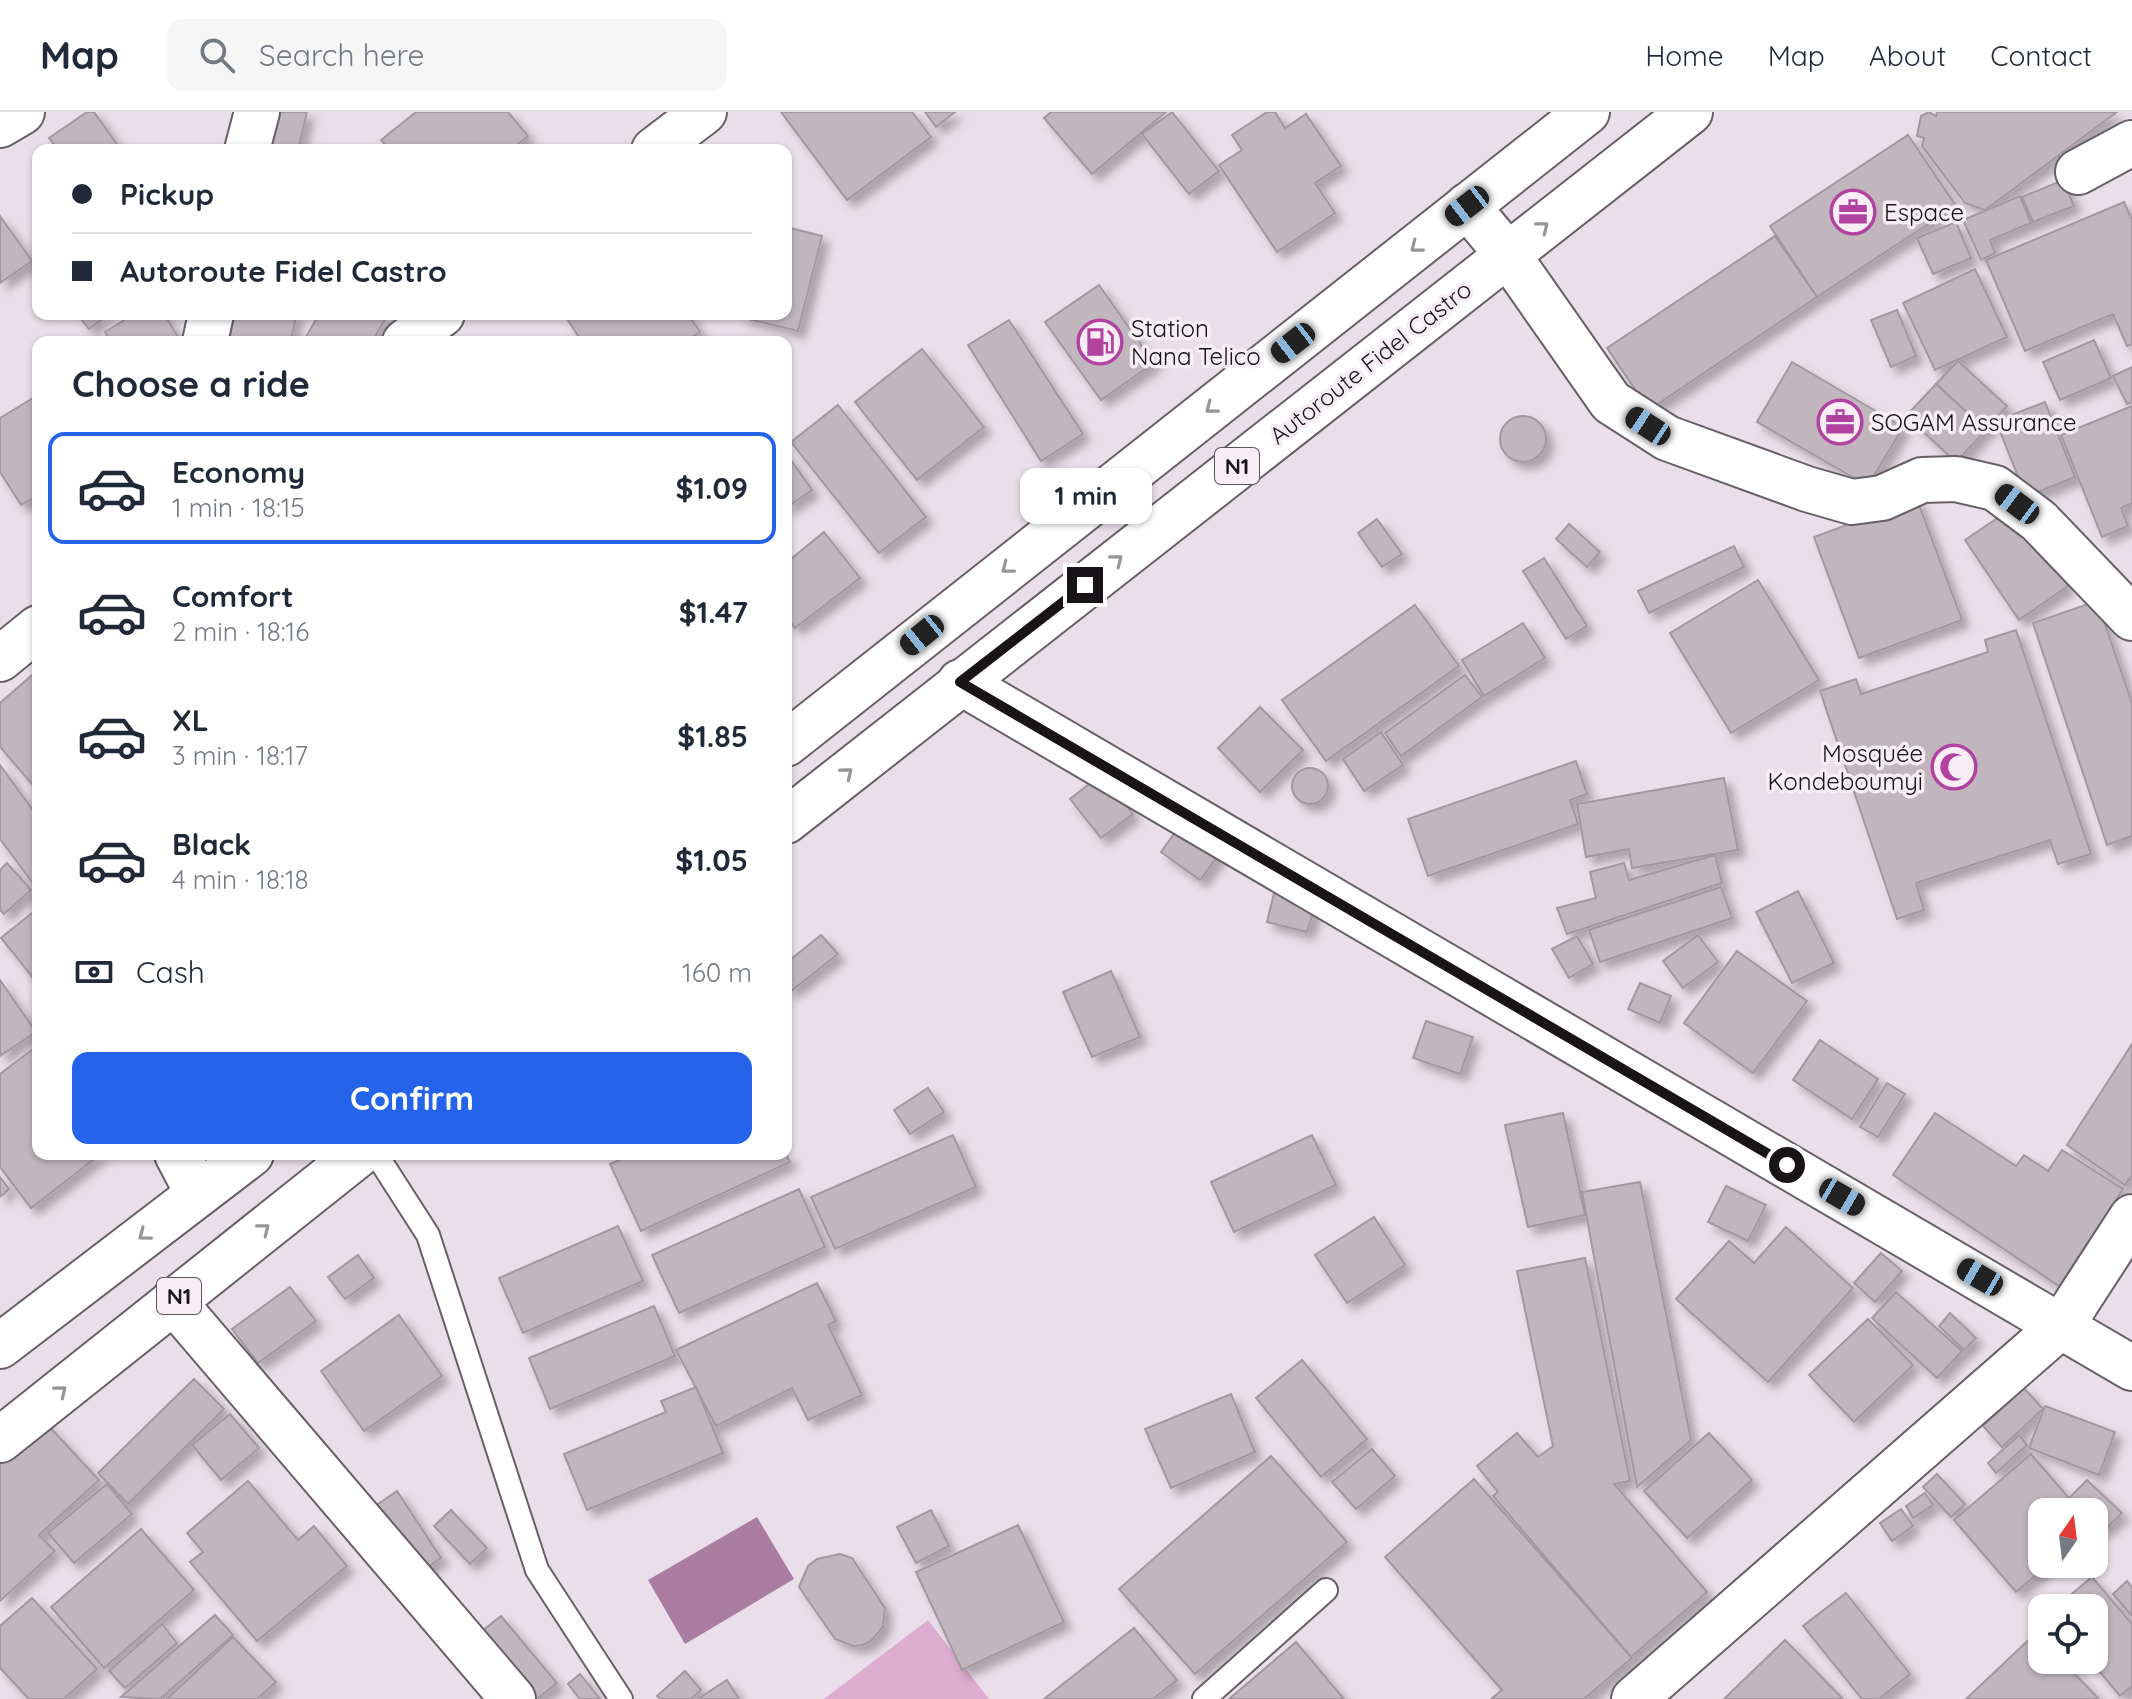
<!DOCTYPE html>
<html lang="en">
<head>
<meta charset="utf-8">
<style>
  body { margin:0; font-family:Quicksand,sans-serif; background:#f6f6f7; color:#1f2937; height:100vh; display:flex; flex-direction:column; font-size:30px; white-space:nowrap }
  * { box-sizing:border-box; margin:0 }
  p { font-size:26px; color:#747a83 }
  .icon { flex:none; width:44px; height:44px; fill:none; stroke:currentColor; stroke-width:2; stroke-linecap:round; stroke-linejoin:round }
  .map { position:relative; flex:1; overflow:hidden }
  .side { position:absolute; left:32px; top:224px; width:760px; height:824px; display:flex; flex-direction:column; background:#fff; border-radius:16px; box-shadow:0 2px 6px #0004 }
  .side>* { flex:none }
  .hud { position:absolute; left:32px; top:32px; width:760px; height:176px; border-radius:16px; box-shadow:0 2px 6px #0004; display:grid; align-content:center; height:176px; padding:0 40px; background:#fff }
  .needle { width:52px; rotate:14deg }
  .controls { position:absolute; left:2028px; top:1386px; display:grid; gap:16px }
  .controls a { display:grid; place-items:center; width:80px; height:80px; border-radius:16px; background:#fff; box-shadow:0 2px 6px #0004; font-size:40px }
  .end { position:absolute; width:36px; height:36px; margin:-18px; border:10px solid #181417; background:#fff; box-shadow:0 0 0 4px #fff }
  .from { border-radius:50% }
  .bubble { position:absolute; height:56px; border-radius:16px; background:#fff; box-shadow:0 2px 6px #0004; font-size:26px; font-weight:700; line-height:56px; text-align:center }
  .car { position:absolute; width:24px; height:48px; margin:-24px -12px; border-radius:10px; box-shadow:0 0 6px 2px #0007; background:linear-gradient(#222 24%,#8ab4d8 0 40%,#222 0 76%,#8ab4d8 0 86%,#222 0) }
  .hud b { display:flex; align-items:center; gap:28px; height:76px; font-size:30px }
  .hud b+b { border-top:2px solid #e0e1e3 }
  .hud i { width:20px; height:20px; background:#1f2937 }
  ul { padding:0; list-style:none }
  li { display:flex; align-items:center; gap:24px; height:112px; margin:0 16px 12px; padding:0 24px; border:4px solid transparent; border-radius:16px }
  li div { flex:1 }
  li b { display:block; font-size:30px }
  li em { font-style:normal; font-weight:700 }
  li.on { border-color:#2563eb }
  li>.icon { width:72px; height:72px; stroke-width:1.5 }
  h2 { padding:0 40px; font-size:36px; line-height:96px }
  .pay { display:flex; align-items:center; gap:20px; height:88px; padding:0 40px; font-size:30px }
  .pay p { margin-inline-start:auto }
  .action { display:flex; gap:16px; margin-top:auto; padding:16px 40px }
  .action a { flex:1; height:92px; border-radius:16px; background:#2563eb; color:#fff; font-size:32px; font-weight:700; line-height:92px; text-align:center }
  header { display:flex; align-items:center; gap:48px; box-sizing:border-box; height:112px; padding:0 40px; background:#fff; border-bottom:2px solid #e0e1e3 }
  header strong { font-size:38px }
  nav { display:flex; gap:44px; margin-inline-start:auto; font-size:28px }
  .search { width:560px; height:72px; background:#f6f6f7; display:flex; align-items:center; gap:20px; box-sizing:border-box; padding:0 28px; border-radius:16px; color:#747a83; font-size:30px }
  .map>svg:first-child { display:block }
</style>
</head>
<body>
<header>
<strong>Map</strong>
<div class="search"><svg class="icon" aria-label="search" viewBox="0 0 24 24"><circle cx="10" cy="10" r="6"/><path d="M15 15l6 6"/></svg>Search here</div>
<nav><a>Home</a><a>Map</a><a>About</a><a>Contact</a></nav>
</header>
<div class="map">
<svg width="2132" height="1587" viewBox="0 0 2132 1587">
  <defs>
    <filter id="shadow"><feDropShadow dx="7" dy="7" stdDeviation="4" flood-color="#0004"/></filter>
  </defs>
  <rect width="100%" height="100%" fill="#eadfe8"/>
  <path fill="#dcacd1" d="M928,1508L989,1587H824Z"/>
  <path fill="#ab7ca2" d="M757,1405L794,1467L685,1532L648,1468Z"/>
  <g fill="#c1b6be" stroke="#a298a0" stroke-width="2" filter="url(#shadow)">
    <path d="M87,0H94L121,38H58L49,26Z"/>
    <path d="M276,0H307L298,38H266Z"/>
    <path d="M416,0H508L528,24L511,38H390L381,28Z"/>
    <path d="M781,0H912L931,25L847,88Z"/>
    <path d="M925,0H955L936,15Z"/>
    <path d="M1051,0H1166L1092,62L1044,6Z"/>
    <path d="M1172,0L1219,59L1189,82L1142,22Z"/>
    <path d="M1267,0H1275L1285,16L1306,2L1341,54L1315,71L1335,101L1277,140L1219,53L1242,38L1232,23Z"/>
    <path d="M1929,0L1936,4L1937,0H2117L1985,98L1965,91L1922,34L1924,26L1917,24L1921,4Z"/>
    <path d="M1908,23L1956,94L1817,185L1770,114Z"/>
    <path d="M2063,68L2074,94L2033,110L2022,85Z"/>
    <path d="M2020,84L2031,111L1990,128L1995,141L1981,148L1963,108Z"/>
    <path d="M2124,90L2132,108V232L2127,234L2113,202L2025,239L1986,148Z"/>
    <path d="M0,104L32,149L0,171Z"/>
    <path d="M1956,110L1971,146L1933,162L1917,126Z"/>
    <path d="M786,115L822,124L798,219L740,205L741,202H786Z"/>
    <path d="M1775,124L1817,185L1649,298L1607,236Z"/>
    <path d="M1975,157L2007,225L1935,258L1903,191Z"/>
    <path d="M1099,173L1154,251L1101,288L1045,210Z"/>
    <path d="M1897,198L1916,244L1891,255L1871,208Z"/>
    <path d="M77,202H109L89,217Z"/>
    <path d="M134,202H164L181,230H111L105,220Z"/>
    <path d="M235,202H297L290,230H228Z"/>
    <path d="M319,202H388L372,230H303Z"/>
    <path d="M564,202H688L700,220L683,230H582Z"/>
    <path d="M1009,208L1083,322L1041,349L968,233Z"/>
    <path d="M2094,228L2111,266L2060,288L2043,250Z"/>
    <path d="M922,237L984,315L917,368L855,290Z"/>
    <path d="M1958,249L2007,294L1986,318L1936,272Z"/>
    <path d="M1792,250L1903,315L1868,374L1757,310Z"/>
    <path d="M2132,255V290L2127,292L2113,264Z"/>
    <path d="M1936,272L1986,318L1956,350L1906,304Z"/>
    <path d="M38,283V383L21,393L0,360V306Z"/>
    <path d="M2045,290L2075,365L2026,385L1996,309Z"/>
    <path d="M838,293L926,405L879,441L791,330Z"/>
    <path d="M2132,294V391L2121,396L2128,414L2102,425L2061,323Z"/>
    <circle cx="1523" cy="327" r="23"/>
    <path d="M786,341L812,378L786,396Z"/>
    <path d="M1917,387L1962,508L1859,546L1814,425Z"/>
    <path d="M2014,395L2068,474L2019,508L1965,428Z"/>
    <path d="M1377,407L1402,442L1382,455L1358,421Z"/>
    <path d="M1569,412L1600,440L1587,455L1556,427Z"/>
    <path d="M824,420L860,466L795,516L786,505V451Z"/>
    <path d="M1734,434L1744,455L1649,501L1638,479Z"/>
    <path d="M1544,446L1587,514L1566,527L1523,459Z"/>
    <path d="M1758,468L1819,568L1731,621L1670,521Z"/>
    <path d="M2097,489L2132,591V724L2107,733L2033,511Z"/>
    <path d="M1415,493L1459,554L1326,649L1282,588Z"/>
    <path d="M1523,511L1545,546L1484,584L1462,548Z"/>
    <path d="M2016,518L2091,742L2058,752L2050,728L1916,771L1924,798L1897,807L1820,579L1856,567L1861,582L1988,540L1985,528Z"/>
    <path d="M38,558V679L0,635V591Z"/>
    <path d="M1465,563L1482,585L1401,644L1385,621Z"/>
    <path d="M1260,595L1303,638L1260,680L1218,636Z"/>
    <path d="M1381,620L1403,653L1364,679L1343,647Z"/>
    <path d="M1576,649L1587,682L1570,688L1578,712L1428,764L1408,707Z"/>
    <path d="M0,653L38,705V778L0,727Z"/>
    <circle cx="1310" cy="674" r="18"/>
    <path d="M1102,662L1133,702L1101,726L1070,687Z"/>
    <path d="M1724,666L1738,738L1632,756L1629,737L1586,745L1577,692Z"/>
    <path d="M1184,708L1223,737L1200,768L1161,740Z"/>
    <path d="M1715,743L1722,771L1567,822L1557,796L1596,786L1590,760L1624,751L1629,768Z"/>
    <path d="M7,751L31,778L4,802L0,798V758Z"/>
    <path d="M1721,775L1732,806L1600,850L1589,818Z"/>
    <path d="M1275,777L1317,788L1307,820L1267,810Z"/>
    <path d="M1798,779L1834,851L1792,871L1756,800Z"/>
    <path d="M38,796V872L1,826Z"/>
    <path d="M821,823L838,842L790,880L786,875V851Z"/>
    <path d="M1698,823L1718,850L1683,876L1663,849Z"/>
    <path d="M1577,824L1593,852L1569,866L1552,837Z"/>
    <path d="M1737,839L1807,889L1753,961L1684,911Z"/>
    <path d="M1111,859L1140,925L1092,945L1063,880Z"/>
    <path d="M0,868L36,920L0,944Z"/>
    <path d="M1640,871L1671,884L1660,911L1628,897Z"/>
    <path d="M1426,909L1473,925L1460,962L1413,946Z"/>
    <path d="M1820,928L1878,967L1852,1007L1793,968Z"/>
    <path d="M2132,932V1063L2125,1073L2067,1033Z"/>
    <path d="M37,934L38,1042H101L31,1096L0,1055V962Z"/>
    <path d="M1887,971L1905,982L1878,1025L1860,1015Z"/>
    <path d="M928,976L944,1000L910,1022L894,998Z"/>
    <path d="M1563,1001L1585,1103L1528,1115L1505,1013Z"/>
    <path d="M1935,1001L2016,1054L2024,1043L2048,1059L2062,1038L2123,1077L2059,1174L1893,1063Z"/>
    <path d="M953,1023L976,1075L835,1137L811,1085Z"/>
    <path d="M1312,1023L1336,1073L1234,1120L1211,1070Z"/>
    <path d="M633,1042H786L790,1050L641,1119L610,1052Z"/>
    <path d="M0,1065L9,1077L0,1085Z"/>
    <path d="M1640,1070L1691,1328L1637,1375L1582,1080Z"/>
    <path d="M1726,1074L1766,1093L1748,1129L1708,1110Z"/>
    <path d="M799,1077L825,1135L679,1201L652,1143Z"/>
    <path d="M1374,1105L1405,1153L1347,1191L1315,1143Z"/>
    <path d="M618,1114L643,1169L523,1221L499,1166Z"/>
    <path d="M1786,1115L1853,1176L1768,1270L1676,1187L1729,1129L1754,1151Z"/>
    <path d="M1881,1141L1902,1159L1875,1190L1854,1171Z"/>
    <path d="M358,1143L374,1166L345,1187L328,1165Z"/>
    <path d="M1585,1146L1630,1369L1614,1372L1707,1480L1631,1545L1493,1384L1498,1380L1477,1354L1517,1321L1538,1345L1553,1334L1517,1159Z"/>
    <path d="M817,1171L836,1209L828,1213L862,1283L808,1308L792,1276L716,1314L676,1238Z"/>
    <path d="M290,1175L316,1209L258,1251L232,1217Z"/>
    <path d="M1896,1180L1962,1239L1937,1266L1872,1206Z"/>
    <path d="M654,1194L675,1244L550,1297L529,1246Z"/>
    <path d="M1950,1201L1976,1226L1964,1238L1939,1214Z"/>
    <path d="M399,1203L442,1264L364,1319L321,1259Z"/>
    <path d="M1868,1207L1913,1253L1854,1310L1809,1263Z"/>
    <path d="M1302,1248L1367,1327L1321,1365L1256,1286Z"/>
    <path d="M194,1267L224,1297L128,1392L98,1361Z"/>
    <path d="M696,1275L723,1341L587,1398L564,1342L666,1300L661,1289Z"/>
    <path d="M2024,1276L2043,1297L2002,1335L1983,1314Z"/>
    <path d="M1231,1282L1255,1340L1171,1376L1145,1317Z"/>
    <path d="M2045,1294L2115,1320L2099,1363L2029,1336Z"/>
    <path d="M230,1302L259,1336L221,1368L192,1333Z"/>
    <path d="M44,1309L99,1368L39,1423L55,1439L0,1489V1349Z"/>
    <path d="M1709,1321L1752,1368L1687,1426L1644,1379Z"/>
    <path d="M2019,1323L2027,1333L1996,1361L1988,1351Z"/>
    <path d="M1372,1337L1395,1364L1356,1397L1332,1370Z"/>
    <path d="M2031,1342L2081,1400H2042V1452H2049L2016,1480L1954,1408Z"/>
    <path d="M1271,1344L1347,1430L1195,1562L1119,1477Z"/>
    <path d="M1937,1362L1965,1392L1951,1405L1923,1375Z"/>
    <path d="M1474,1367L1632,1546L1584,1587H1491L1502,1578L1385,1445Z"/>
    <path d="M2087,1368L2122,1401L2104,1419L2094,1409V1400H2085L2070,1385Z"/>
    <path d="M248,1369L298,1428L314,1414L347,1454L257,1529L190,1450L203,1440L187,1421Z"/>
    <path d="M107,1372L132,1402L74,1451L48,1421Z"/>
    <path d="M397,1379L441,1446L415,1464L371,1397Z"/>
    <path d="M1925,1381L1933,1393L1913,1406L1906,1394Z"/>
    <path d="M1901,1397L1913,1414L1892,1429L1880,1411Z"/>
    <path d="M451,1398L487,1436L470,1452L434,1414Z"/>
    <path d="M931,1398L949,1434L916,1451L897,1415Z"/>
    <path d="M1018,1413L1064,1510L962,1558L916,1460Z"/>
    <path d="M141,1417L194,1478L104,1556L51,1495Z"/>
    <path d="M840,1442L852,1446L885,1496L883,1515L871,1529L863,1533L853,1534L835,1527L799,1475L808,1454L817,1447Z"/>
    <path d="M2092,1465L2132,1512V1574L2120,1584L2090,1548H2094V1496H2055Z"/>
    <path d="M2127,1469L2132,1475V1504L2113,1482Z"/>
    <path d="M1846,1481L1910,1562L1879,1587H1862L1803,1514Z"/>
    <path d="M32,1486L97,1557L64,1587H29L0,1556V1514Z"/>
    <path d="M215,1503L233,1523L160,1587L121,1585Z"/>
    <path d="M501,1504L557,1571L537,1587H521L471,1528Z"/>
    <path d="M162,1512L177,1531L125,1576L109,1559Z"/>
    <path d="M1134,1516L1177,1568L1153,1587H1044Z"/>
    <path d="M2036,1521L2042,1528V1548H2061L2099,1587H1966Z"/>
    <path d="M233,1525L276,1570L257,1587H167Z"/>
    <path d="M1785,1528L1843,1587H1724Z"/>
    <path d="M1296,1530L1344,1587H1229Z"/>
    <path d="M685,1559L701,1578L691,1587H660L657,1584Z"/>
    <path d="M580,1562L600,1587H580L568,1572Z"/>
    <path d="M727,1568L739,1587H698Z"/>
  </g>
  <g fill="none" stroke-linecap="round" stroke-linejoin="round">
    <g stroke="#695f66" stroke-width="26">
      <g id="lane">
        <path d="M376,1042L428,1123L537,1458L621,1587"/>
        <path d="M1204,1587L1326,1478"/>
      </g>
    </g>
    <g stroke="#695f66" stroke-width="48">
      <g id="street">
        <path d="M0,13L22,0"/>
        <path d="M247,38L257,0"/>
        <path d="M654,38L704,0"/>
        <path d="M2078,60L2132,31"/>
        <path d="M1467,94L1508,143L1611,290L1667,326L1807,377L1852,390L1882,386L1922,368L1956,367L1995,376L2039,409L2132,506"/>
        <path d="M205,230L211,202"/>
        <path d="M405,230L442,202"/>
        <path d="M0,547L38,516"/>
        <path d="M960,570L2132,1256"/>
        <path d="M177,1042L198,1082"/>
        <path d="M173,1189L513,1587"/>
        <path d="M1634,1587L2062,1213L2132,1105"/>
      </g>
    </g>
    <g stroke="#695f66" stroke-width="48">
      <g id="highway">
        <path d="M786,632L1587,0"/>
        <path d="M786,709L1690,0"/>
        <path d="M0,1234L251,1042"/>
        <path d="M0,1328L359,1042"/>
      </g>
    </g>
    <use href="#lane" stroke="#fff" stroke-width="22"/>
    <use href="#street" stroke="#fff" stroke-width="44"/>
    <use href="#highway" stroke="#fff" stroke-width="44"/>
  </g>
  <defs><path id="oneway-chevron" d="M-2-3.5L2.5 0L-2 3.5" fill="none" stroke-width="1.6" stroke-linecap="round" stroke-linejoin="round" transform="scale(2)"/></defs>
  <g stroke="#979597">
    <use href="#oneway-chevron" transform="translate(1543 115) rotate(-38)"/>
    <use href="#oneway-chevron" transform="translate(1416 135) rotate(142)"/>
    <use href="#oneway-chevron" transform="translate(1211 296) rotate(142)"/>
    <use href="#oneway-chevron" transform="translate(1117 448) rotate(-38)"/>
    <use href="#oneway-chevron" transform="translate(1007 456) rotate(142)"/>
    <use href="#oneway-chevron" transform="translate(847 661) rotate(-39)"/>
    <use href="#oneway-chevron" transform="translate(264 1117) rotate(-38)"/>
    <use href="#oneway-chevron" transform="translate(144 1123) rotate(143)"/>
    <use href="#oneway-chevron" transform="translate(61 1279) rotate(-39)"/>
  </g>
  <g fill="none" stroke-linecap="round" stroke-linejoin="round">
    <path stroke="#181417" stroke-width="10" d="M1085,473L960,570L1787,1053"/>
  </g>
  <defs>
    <g id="office-ring" transform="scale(2.3)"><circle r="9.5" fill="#f8ecf5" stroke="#b142a0" stroke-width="1.5"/><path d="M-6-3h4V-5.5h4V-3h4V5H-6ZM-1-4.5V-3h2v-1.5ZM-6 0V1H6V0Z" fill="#b142a0"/></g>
    <g id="fuel-ring" transform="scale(2.3)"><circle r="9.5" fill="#f8ecf5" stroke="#b142a0" stroke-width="1.5"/><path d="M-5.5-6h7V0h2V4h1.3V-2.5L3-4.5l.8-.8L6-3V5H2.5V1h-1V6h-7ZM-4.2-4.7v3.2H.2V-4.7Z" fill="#b142a0"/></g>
    <g id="mosque-ring" transform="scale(2.3)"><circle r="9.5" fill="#f8ecf5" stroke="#b142a0" stroke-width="1.5"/><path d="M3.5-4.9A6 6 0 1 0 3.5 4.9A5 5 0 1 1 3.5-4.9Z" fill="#b142a0"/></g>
  </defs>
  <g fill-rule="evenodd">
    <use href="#office-ring" x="1853" y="100"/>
    <use href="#fuel-ring" x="1100" y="230"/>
    <use href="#office-ring" x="1840" y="310"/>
    <use href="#mosque-ring" x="1954" y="655"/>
  </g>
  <g text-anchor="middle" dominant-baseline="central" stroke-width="7" stroke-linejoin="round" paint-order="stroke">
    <g fill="#f8ecf5" stroke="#5b555a" stroke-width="2">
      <rect x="1215" y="336" width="44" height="36" rx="6"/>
      <rect x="157" y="1166" width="44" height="36" rx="6"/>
    </g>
    <g font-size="22" font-weight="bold" fill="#181417">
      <text x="1237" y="354">N1</text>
      <text x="179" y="1184">N1</text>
    </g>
    <g font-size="24" fill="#181417" stroke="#f8ecf5" text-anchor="start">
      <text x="1884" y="100">Espace</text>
      <text x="1131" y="216">Station<tspan x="1131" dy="28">Nana Telico</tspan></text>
      <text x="1871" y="310">SOGAM Assurance</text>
      <text x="1923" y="641" text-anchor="end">Mosquée<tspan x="1923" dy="28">Kondeboumyi</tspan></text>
    </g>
    <g font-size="24" fill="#181417" stroke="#f8ecf5">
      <text transform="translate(1370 250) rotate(-38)">Autoroute Fidel Castro</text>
    </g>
  </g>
</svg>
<div class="controls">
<a><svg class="needle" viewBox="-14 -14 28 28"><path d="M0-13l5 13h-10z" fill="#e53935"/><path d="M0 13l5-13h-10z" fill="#747a83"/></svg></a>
<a><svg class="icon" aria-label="locate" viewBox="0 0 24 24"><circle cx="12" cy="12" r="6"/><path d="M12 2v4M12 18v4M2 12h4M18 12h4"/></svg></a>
</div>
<i class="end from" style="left:1787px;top:1053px"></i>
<i class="end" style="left:1085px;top:473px"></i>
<div class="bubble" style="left:1020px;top:356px;width:132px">1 min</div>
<i class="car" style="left:1467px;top:94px;rotate:232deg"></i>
<i class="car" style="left:1293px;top:231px;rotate:232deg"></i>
<i class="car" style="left:1648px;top:314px;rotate:303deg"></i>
<i class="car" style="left:2017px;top:392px;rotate:307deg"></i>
<i class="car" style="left:922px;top:523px;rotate:231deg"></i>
<i class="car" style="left:1842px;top:1085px;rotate:120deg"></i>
<i class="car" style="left:1980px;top:1165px;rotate:300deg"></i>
<div class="hud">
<b><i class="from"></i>Pickup</b>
<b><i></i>Autoroute Fidel Castro</b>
</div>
<section class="side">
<h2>Choose a ride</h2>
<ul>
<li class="on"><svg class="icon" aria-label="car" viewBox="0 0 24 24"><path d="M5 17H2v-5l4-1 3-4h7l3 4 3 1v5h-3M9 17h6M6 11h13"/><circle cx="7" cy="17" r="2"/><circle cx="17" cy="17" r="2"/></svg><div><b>Economy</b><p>1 min · 18:15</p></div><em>$1.09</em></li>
<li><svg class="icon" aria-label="car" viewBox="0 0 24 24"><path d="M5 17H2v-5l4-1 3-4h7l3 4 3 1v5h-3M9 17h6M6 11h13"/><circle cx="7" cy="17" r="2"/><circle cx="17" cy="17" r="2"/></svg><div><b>Comfort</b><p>2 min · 18:16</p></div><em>$1.47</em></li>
<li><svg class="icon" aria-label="car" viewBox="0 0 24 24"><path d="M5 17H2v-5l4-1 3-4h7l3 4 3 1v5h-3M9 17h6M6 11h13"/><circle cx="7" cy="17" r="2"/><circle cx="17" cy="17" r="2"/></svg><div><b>XL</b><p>3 min · 18:17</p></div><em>$1.85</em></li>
<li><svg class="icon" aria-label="car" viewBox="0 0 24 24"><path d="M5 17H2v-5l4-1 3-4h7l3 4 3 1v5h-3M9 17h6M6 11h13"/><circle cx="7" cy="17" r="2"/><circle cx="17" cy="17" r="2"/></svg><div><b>Black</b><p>4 min · 18:18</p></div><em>$1.05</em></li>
</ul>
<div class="pay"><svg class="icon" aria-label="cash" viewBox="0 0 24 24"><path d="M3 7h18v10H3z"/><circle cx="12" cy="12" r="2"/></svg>Cash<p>160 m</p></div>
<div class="action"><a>Confirm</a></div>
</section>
</div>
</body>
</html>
